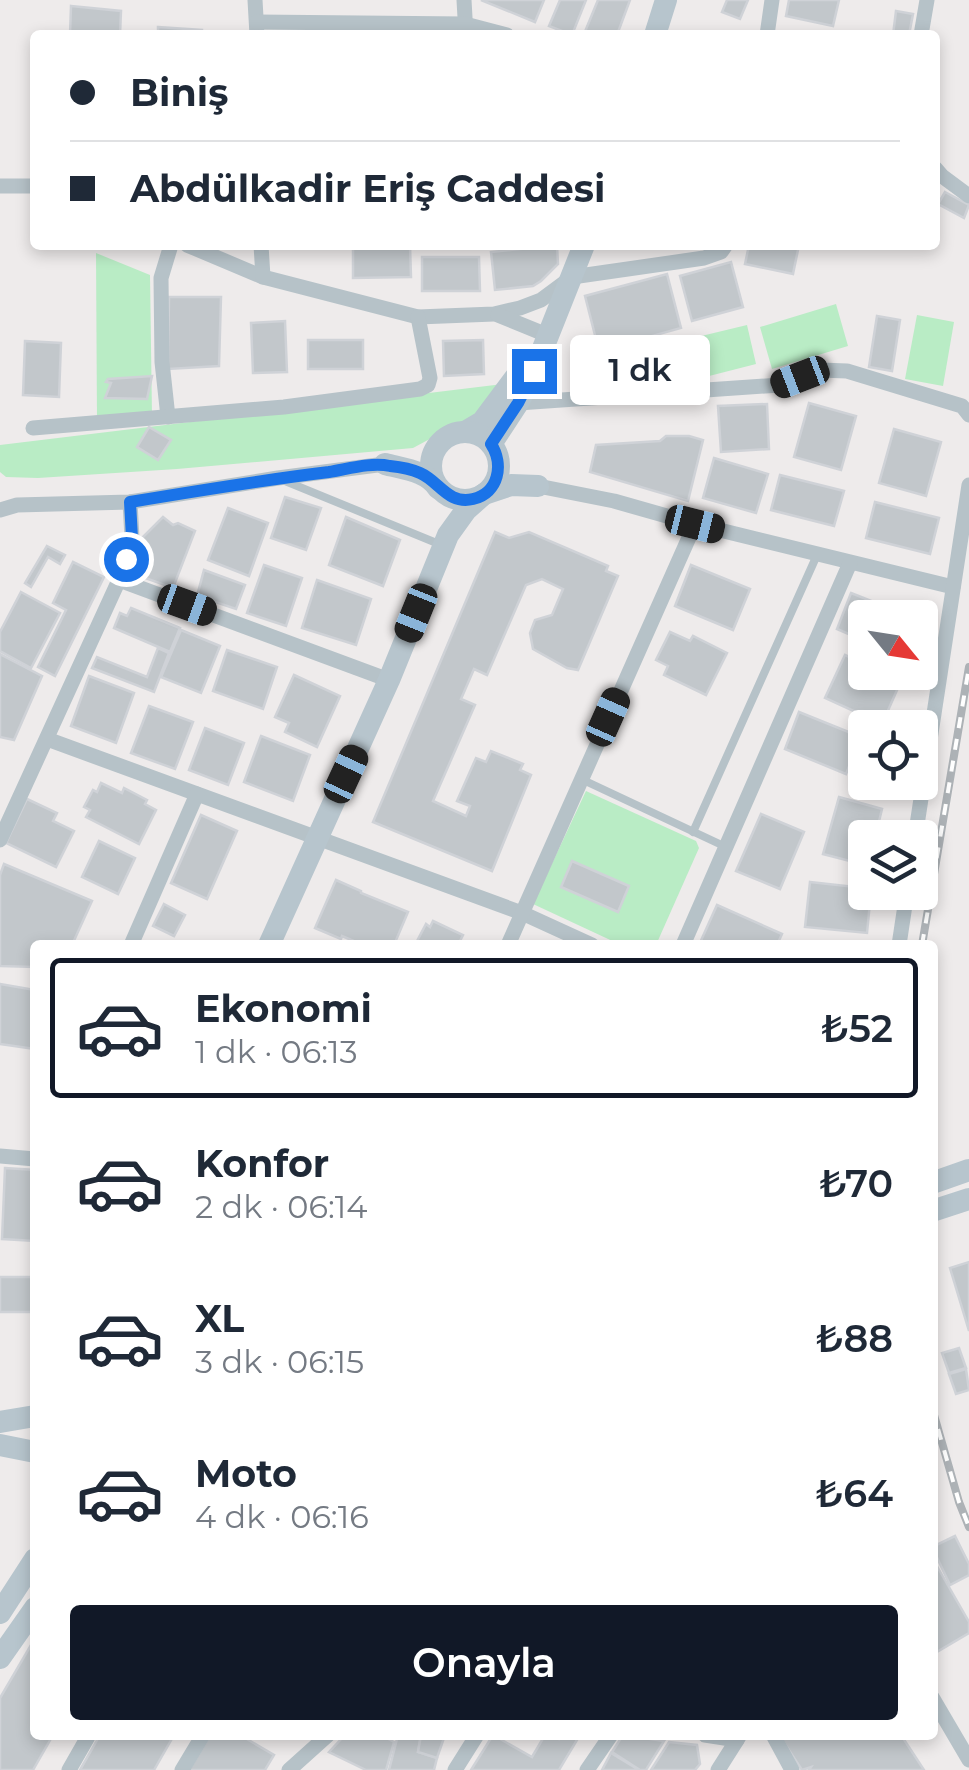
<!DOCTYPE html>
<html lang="tr">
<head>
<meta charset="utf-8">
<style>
  body { margin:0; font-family:Montserrat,sans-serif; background:#f6f6f7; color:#1f2937; height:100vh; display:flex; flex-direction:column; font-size:38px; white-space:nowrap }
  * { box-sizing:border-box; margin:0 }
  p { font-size:32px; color:#747a83 }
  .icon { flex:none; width:55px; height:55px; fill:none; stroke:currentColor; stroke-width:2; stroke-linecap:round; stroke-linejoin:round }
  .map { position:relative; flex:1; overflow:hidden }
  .details { position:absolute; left:30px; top:940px; width:908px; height:800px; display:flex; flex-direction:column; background:#fff; border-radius:10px; box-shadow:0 5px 15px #0003 }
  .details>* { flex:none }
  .hud { position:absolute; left:30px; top:30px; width:910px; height:220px; border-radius:10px; box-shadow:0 5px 15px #0003; display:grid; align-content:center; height:220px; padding:0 40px; background:#fff }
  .needle { width:65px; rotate:120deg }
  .controls { position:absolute; left:848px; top:600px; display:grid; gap:20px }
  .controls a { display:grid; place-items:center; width:90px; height:90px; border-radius:10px; background:#fff; box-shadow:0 5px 15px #0003; font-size:50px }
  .end { position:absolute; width:45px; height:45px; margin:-22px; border:12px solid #1a73e8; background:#fff; box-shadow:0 0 0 5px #fff }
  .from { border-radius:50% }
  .bubble { position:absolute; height:70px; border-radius:10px; background:#fff; box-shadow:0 5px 15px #0003; font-size:32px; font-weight:600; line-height:70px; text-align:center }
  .car { position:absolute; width:30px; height:60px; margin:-30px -15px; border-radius:12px; box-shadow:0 0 8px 2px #0007; background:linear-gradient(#222 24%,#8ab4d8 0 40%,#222 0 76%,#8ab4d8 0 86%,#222 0) }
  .hud b { display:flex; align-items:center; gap:35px; height:95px; font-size:38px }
  .hud b+b { border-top:2px solid #e0e1e3 }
  .hud i { width:25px; height:25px; background:#1f2937 }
  ul { padding:18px 0 0; list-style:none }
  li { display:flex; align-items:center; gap:30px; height:140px; margin:0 20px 15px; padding:0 20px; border:5px solid transparent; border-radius:10px }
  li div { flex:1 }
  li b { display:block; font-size:38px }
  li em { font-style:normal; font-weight:600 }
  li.active { border-color:#111827 }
  li>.icon { width:90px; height:90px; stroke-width:1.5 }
  .button { display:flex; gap:20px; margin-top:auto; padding:20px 40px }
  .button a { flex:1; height:115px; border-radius:10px; background:#111827; color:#fff; font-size:40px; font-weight:600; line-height:115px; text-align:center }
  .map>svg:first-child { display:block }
</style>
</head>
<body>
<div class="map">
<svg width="969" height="1770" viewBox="0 0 969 1770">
  <rect width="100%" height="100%" fill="#eeebeb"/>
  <g fill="#b9ecc5">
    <path d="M96,253L150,275L152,416L97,420Z"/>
    <path d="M836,304L848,346L772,369L760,327Z"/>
    <path d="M917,315L954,322L943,386L905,379Z"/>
    <path d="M747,325L756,364L674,385L664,345Z"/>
    <path d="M658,349L664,377L608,390L602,362Z"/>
    <path d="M503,384L478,413L413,448L177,469L38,478L6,477L0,472V445Z"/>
    <path d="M586,791L696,841L699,848L656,945H621L533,904Z"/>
  </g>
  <g fill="#c2c7cb" stroke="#cfd2d7" stroke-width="2.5">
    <path d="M481,0H544L535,22Z"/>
    <path d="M560,0H586L572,35L549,26Z"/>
    <path d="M598,0H630L617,35L584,34Z"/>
    <path d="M727,0H748L740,19L722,12Z"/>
    <path d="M789,0H839L833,26L786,16Z"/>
    <path d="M71,6L121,11L120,35H70Z"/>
    <path d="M896,11L913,14L909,35H893Z"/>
    <path d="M158,27L202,30V35H158Z"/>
    <path d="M945,192L969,205L964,218L938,204Z"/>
    <path d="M353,245H410L411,277L353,278Z"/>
    <path d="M557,245L558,264L541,281L533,286L495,290L491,252Z"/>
    <path d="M749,245H799L793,274L745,264Z"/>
    <path d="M422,257H479L480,291H422Z"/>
    <path d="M731,262L743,307L692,321L680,276Z"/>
    <path d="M667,274L681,328L599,351L585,296Z"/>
    <path d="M169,297H221L219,366L168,369Z"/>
    <path d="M877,316L900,320L892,371L869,367Z"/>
    <path d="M285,321L287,372L253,373L251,323Z"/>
    <rect x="308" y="340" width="55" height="29"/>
    <path d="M483,340L484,374L444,376L443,341Z"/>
    <path d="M25,341L61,343L59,397L23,395Z"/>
    <path d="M152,376L147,399L105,398L111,383L106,382L108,379Z"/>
    <path d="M809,403L856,416L841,470L794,457Z"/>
    <path d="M767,404L769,449L721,452L718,406Z"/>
    <path d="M149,427L171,440L158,460L137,447Z"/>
    <path d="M894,429L941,442L926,496L879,483Z"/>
    <path d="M666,436H689L703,440L688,501L590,472L596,445L660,441Z"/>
    <path d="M714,458L768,474L756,513L703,498Z"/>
    <path d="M780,475L844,491L834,526L771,510Z"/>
    <path d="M285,497L321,508L306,550L271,538Z"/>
    <path d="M875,502L939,518L930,554L866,538Z"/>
    <path d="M228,508L268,523L249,576L208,560Z"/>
    <path d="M163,517L173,525L178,523L195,531L173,588L134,574L145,543L139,541Z"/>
    <path d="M346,517L400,540L383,586L329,565Z"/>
    <path d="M495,532L509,538L529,532L608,566L606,571L618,576L578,670L567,668L533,649L530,633L535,620L552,615L563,589L542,579L526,585L487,675L474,669L461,699L475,705L433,801L466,816L470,806L457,801L476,758L486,762L491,751L523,764L520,770L531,775L492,871L373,822Z"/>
    <path d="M47,546L65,555L60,564L48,557L31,587L25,583Z"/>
    <path d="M73,562L104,577L55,676L38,667L66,610L53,603Z"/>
    <path d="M264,565L302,578L286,626L247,613Z"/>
    <path d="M691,565L750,589L733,630L675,606Z"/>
    <path d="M204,570L245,585L236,609L197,596Z"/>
    <path d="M317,580L371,599L356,645L302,628Z"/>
    <path d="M21,592L60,613L31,668L0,651V632Z"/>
    <path d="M851,593L912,617V618H865V641L837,629Z"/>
    <path d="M131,608L180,628L170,652L114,628L120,613L127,616Z"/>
    <path d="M181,630L220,646L201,693L161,677Z"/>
    <path d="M670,632L690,641L693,636L727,653L706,695L664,675L668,666L656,660Z"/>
    <path d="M158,648L169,653L154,692L92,668L97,657L147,677Z"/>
    <path d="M227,650L277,667L263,709L213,691Z"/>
    <path d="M0,654L42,676L14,740L0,737Z"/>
    <path d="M845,655L865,664V672H884L901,681L882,724L825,698Z"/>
    <path d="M294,675L340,696L317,747L285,732L289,723L275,717Z"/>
    <path d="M89,676L134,693L116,743L71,726Z"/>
    <path d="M149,706L193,722L175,769L131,753Z"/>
    <path d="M799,712L861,737L846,774L785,749Z"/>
    <path d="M205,728L244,743L228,785L189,770Z"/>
    <path d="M261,736L310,755L293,801L244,782Z"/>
    <path d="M873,782H899L890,798L871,788Z"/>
    <path d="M101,783L122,793L124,788L147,800L145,804L156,810L139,844L86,817L90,810L84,807L93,790L97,792Z"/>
    <path d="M839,797L882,809L875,838H865V865L823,854Z"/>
    <path d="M27,799L57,813L53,821L74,831L56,867L6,843Z"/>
    <path d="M761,814L804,832L780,889L736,871Z"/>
    <path d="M201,815L237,831L207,899L171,883Z"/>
    <path d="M99,841L135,858L118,894L82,877Z"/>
    <path d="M572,861L629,886L618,912L561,887Z"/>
    <path d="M4,864L92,901L72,945H35V967L0,966V875Z"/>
    <path d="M336,880L361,891V893L408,912L394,945H363L342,936L341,939L315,928Z"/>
    <path d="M810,882L865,888V892H871L867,933L805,927Z"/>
    <path d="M164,904L185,915L174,936L153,926Z"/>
    <path d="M717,905L782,934L777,945H699Z"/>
    <path d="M433,921L463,935L458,945H415L426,924L430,927Z"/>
    <path d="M0,984L35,990V1049L0,1044Z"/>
    <path d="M5,1168L35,1170V1241L2,1239Z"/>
    <path d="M969,1262V1331L950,1268Z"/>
    <path d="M0,1277H32L33,1312H0Z"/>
    <path d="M959,1348L966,1368L949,1373L942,1353Z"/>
    <path d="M966,1369L969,1390L956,1394L949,1374Z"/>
    <path d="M955,1536L969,1564V1575L950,1585L932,1547Z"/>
    <path d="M934,1561L969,1622V1633L935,1653L932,1649V1562Z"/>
    <path d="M35,1638V1735H53L33,1770H0V1698Z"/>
    <path d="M100,1735H174L154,1770H80Z"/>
    <path d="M210,1735H240L274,1755L265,1770H189Z"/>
    <path d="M345,1735H381L394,1742L386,1770H366L329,1752Z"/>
    <path d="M398,1735H421L418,1752L437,1758L434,1770H389Z"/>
    <path d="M421,1735H445L437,1758L418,1752Z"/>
    <path d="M493,1735L532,1757L545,1735H553L559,1739L562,1735H568L577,1740L559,1770H471Z"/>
    <path d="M623,1735L664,1741L646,1770H640L612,1752Z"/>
    <path d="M779,1735H901L924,1770H809L811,1767L802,1770Z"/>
    <path d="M669,1742L697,1745L700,1764L695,1770H651Z"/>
    <path d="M611,1753L639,1770H602Z"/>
  </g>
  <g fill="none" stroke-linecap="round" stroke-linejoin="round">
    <g stroke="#b6c2c8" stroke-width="8">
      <path d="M285,481L439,544"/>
      <path d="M581,779L726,847"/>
      <path d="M693,832L817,555"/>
    </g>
    <g stroke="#b6c2c8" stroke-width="15">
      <path d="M255,0L257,35"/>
      <path d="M464,0L466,35"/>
      <path d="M257,22L465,24L507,35"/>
      <path d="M767,35L772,0"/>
      <path d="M921,35L927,0"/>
      <path d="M935,168L942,176L969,196"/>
      <path d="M0,186H35"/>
      <path d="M187,245L263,277L418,317L494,314L520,308L541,300L572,277L704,258L721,252L726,245"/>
      <path d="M261,245L263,277"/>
      <path d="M498,315L547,335"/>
      <path d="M518,403L780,385L820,370L847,371L962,406L969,415"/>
      <path d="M168,417L162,362L161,278L171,245"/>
      <path d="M33,428L284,407L420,389L428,385L430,378L418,317"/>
      <path d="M538,486L614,501L695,524L953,587"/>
      <path d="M0,510L17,505L130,502L278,478L385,464"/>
      <path d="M119,580L389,680"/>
      <path d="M47,739L522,913L592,945"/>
      <path d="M915,838L969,485"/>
      <path d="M0,840L119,580L132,538L130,502"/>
      <path d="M131,945L197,794"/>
      <path d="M508,945L695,524"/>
      <path d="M683,945L850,563"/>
      <path d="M899,945L907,892"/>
      <path d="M0,1156L35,1159"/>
      <path d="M932,1697L969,1760"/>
      <path d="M705,1735L737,1740L740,1735"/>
      <path d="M773,1735L792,1770"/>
      <path d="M69,1770L89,1735"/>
      <path d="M182,1770L203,1735"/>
      <path d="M289,1770L328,1735"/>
      <path d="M455,1770L477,1735"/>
      <path d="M587,1770L611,1735"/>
      <path d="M718,1770L737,1740"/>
    </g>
    <g stroke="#b7c5cd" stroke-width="22">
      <path d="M655,35L666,0"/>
      <path d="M465,432L482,422L521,370"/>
      <circle cx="465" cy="466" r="34"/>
      <path d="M491,444L518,403L534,371L584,245"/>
      <path d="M385,464C404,469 427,471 438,488"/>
      <path d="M269,945L389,680L448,535L466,510L484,494L511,485L538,486"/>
      <path d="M932,1183L969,1170"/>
      <path d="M932,1211L969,1199"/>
      <path d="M0,1422L35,1416"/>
      <path d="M0,1445L35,1452"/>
      <path d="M0,1613L35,1559"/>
      <path d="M0,1658L35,1608"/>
    </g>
    <g stroke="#adb2b6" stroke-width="8">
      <g id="rail">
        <path d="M922,945L969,667"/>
        <path d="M932,1408L959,1502L969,1527"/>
      </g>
    </g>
    <use href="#rail" stroke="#fff" stroke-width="4" stroke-dasharray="11" stroke-linecap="butt"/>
  </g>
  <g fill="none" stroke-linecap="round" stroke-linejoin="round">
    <path stroke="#1a73e8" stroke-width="12" d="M126,559L132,538L130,502C196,491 262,480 329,472C348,469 371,462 390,466C400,467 411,469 420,473C439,481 448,505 473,499C499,493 504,464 491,444L518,403L534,371"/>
  </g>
</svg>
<div class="controls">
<a><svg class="needle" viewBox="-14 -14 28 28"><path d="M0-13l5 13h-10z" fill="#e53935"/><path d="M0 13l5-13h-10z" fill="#747a83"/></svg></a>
<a><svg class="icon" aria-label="locate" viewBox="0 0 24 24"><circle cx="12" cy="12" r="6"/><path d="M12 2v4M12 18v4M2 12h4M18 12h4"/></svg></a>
<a><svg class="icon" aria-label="layers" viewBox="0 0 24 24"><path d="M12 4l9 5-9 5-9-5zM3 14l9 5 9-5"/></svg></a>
</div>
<i class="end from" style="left:126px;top:559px"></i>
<i class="end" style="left:534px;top:371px"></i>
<div class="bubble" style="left:570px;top:335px;width:140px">1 dk</div>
<i class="car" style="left:800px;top:377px;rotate:249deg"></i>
<i class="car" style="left:695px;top:524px;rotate:104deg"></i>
<i class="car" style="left:187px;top:605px;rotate:110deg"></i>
<i class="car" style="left:416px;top:613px;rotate:202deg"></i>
<i class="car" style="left:608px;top:717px;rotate:24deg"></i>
<i class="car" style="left:346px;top:774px;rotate:25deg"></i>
<div class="hud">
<b><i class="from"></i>Biniş</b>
<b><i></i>Abdülkadir Eriş Caddesi</b>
</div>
<section class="details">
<ul>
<li class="active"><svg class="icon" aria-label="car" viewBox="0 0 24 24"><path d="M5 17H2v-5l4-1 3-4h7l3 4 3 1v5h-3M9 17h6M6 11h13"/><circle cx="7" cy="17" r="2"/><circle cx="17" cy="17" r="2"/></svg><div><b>Ekonomi</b><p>1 dk · 06:13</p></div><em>₺52</em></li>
<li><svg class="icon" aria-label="car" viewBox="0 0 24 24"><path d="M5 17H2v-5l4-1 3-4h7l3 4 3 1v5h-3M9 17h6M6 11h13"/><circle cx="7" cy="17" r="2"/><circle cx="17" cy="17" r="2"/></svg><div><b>Konfor</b><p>2 dk · 06:14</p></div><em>₺70</em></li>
<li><svg class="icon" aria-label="car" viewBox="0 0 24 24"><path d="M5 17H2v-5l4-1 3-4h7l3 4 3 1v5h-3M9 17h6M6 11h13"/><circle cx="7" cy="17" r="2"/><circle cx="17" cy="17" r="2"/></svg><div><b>XL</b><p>3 dk · 06:15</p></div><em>₺88</em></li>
<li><svg class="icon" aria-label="car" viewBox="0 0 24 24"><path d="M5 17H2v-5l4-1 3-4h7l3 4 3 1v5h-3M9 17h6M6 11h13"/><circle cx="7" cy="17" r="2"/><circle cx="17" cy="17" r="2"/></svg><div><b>Moto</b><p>4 dk · 06:16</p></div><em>₺64</em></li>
</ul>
<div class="button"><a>Onayla</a></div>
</section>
</div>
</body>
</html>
